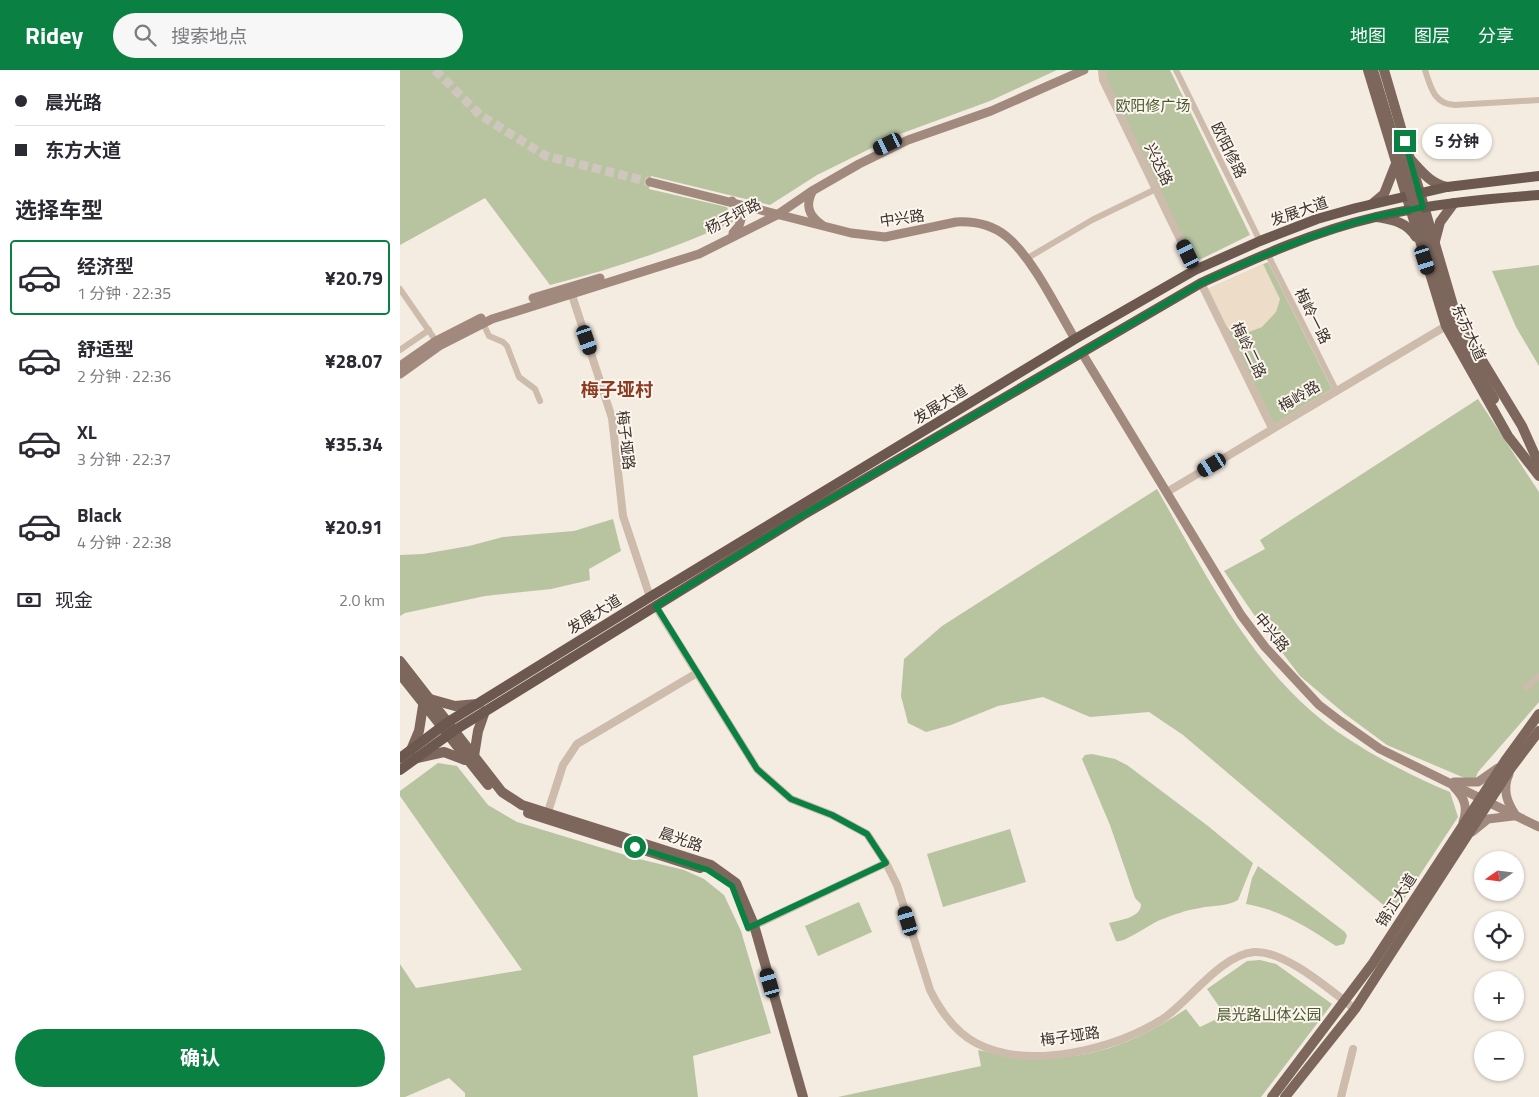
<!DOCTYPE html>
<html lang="zh">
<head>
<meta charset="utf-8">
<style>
  body { margin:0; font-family:"Titillium Web","Noto Sans SC",sans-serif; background:#f7f7f7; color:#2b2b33; height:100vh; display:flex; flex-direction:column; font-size:19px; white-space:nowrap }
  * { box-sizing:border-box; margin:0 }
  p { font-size:16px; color:#7c7c81 }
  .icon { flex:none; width:28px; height:28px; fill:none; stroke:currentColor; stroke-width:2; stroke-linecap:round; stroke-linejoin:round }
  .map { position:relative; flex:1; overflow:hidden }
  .drawer { display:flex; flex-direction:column; background:#fff; width:400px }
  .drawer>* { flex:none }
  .hud { display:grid; align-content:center; height:110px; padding:0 15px; background:#fff }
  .needle { width:32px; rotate:256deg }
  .controls { position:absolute; left:1074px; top:781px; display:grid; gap:10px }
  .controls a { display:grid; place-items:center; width:50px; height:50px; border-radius:50%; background:#fff; box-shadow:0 1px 4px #0004; font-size:25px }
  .end { position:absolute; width:22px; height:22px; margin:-11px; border:6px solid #0b8043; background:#fff; box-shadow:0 0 0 2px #fff }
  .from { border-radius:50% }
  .bubble { position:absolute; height:35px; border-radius:18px; background:#fff; box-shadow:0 1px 4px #0004; font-size:16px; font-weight:700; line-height:35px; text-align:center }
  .car { position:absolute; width:15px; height:30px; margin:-15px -8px; border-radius:6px; box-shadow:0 0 4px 1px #0007; background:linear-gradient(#222 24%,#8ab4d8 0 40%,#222 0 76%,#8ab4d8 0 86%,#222 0) }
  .hud b { display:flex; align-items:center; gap:18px; height:48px; font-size:19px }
  .hud b+b { border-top:1px solid #e1e1e2 }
  .hud i { width:12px; height:12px; background:#2b2b33 }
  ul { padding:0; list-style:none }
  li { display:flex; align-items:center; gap:15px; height:75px; margin:0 10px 8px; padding:0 5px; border:2px solid transparent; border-radius:5px }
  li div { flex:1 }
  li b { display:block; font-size:19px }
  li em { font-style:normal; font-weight:700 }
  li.selected { border-color:#0b8043 }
  li>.icon { width:45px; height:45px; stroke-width:1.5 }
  h2 { padding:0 15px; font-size:22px; line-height:60px }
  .pay { display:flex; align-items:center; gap:12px; height:55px; padding:0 15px; font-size:19px }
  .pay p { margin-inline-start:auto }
  .primary-button { display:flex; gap:10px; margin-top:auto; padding:10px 15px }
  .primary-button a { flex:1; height:58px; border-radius:30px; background:#0b8043; color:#fff; font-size:20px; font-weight:700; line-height:58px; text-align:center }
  header { display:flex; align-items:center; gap:30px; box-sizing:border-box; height:70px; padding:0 25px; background:#0b8043; color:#fff }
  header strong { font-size:24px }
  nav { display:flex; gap:28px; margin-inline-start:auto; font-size:18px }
  .search { width:350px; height:45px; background:#f7f7f7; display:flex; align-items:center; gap:12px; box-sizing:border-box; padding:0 18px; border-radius:28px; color:#7c7c81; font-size:19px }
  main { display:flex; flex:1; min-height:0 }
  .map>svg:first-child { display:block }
</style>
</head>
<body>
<header>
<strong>Ridey</strong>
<div class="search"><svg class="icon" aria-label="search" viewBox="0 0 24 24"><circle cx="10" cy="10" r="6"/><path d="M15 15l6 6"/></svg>搜索地点</div>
<nav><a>地图</a><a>图层</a><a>分享</a></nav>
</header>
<main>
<section class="drawer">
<div class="hud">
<b><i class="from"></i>晨光路</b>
<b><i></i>东方大道</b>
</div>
<h2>选择车型</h2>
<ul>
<li class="selected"><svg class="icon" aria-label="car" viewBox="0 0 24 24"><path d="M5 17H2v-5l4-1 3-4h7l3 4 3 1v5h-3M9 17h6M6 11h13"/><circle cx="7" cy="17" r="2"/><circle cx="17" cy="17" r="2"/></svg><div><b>经济型</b><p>1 分钟 · 22:35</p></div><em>¥20.79</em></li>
<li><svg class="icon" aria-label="car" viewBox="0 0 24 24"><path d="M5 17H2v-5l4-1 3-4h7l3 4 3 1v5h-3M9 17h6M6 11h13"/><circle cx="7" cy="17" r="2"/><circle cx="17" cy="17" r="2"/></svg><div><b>舒适型</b><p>2 分钟 · 22:36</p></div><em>¥28.07</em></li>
<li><svg class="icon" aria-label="car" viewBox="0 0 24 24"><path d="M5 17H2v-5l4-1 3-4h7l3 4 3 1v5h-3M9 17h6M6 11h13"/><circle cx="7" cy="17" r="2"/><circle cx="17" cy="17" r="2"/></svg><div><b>XL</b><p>3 分钟 · 22:37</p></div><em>¥35.34</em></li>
<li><svg class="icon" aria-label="car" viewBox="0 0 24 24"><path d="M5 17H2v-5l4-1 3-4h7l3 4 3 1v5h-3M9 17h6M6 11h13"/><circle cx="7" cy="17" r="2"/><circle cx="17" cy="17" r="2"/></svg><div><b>Black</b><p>4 分钟 · 22:38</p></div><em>¥20.91</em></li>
</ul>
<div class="pay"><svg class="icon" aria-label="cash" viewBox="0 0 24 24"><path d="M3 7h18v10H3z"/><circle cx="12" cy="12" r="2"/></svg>现金<p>2.0 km</p></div>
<div class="primary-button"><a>确认</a></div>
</section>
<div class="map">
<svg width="1139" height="1027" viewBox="0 0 1139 1027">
  <rect width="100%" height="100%" fill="#f4ebe1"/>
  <g fill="#b8c4a0">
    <path d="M0,0H657L590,31L500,64L417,105L370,135L251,106L249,119L327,137L333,152C273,179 213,199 150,215L85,128L0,175Z"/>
    <path d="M705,0H770L850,165L795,192L704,9Z"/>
    <path d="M868,192L932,319L874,354L808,219Z"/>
    <path d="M1139,195V296L1116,257L1092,201Z"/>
    <path d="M1078,329L1139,422V632L1078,702L1074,712L987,675L945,644L900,606L859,552L824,501L865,479L860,470Z"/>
    <path d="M757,419C801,496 842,579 910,640C945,672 1006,704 1050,722L1058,747L994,844L783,665L749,642L690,647L643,627L598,636L551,655L526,662L508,653L501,626L504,589L542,556Z"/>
    <path d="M213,449L221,481L189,499L190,510L151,519L85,526L5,543L0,546V485L23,484L69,476L103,467L174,461Z"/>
    <path d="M692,684L715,689L727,695L808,756L853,793L838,830C826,837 813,835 800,838C786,840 773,845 760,850C750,854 723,874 716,871L709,853C720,850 741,848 741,834L735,828L710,755L682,689L685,685Z"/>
    <path d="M38,693L57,696L88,735L117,752L235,788L284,800L304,809L324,825L341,861L371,963L293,986L298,1027H65V1023L49,1008L5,1027H0V894L16,918L122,900L0,726V721Z"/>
    <path d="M610,759L626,812L543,837L527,784Z"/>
    <path d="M858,796L945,862L947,866L944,874L936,876C907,857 881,840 846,834L852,808Z"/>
    <path d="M459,832L472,862L418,886L405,856Z"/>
    <path d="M860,890L876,894L932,934L861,1027H438L581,996L578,980C659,999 718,985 786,939L800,957L825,945L807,919L847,891Z"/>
  </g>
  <path fill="#ecdcc8" d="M863,194L880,229L876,242L862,257L846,263H833L825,255L808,219Z"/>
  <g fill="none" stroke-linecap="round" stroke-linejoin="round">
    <path stroke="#cfc6bd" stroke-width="9" stroke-dasharray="9 4.5" stroke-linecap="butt" d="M35,0L80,45L146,86L250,112"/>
    <g stroke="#cdbbac" stroke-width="6">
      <path d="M776,0L860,171"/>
      <path d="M1025,0C1031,18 1034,34 1055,35L1139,30"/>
      <path d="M867,183L936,320"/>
      <path d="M626,189L692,150L756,119"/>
      <path d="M0,219L36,271"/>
      <path d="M83,253L89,266L103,272L107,276L119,307L135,319L140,331"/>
      <path d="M0,280L29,260"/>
      <path d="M1126,618L1139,606"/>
    </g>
    <g stroke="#cdbbac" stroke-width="8">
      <path d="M702,0L703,10L795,200"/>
      <path d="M801,213L872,358"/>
      <path d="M170,219L212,348L223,446L250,527"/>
      <path d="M767,422L1046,256"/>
      <path d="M256,537L357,699L391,729L432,745L467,764L486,793L497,815L530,920C541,942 555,962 576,973C629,1001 717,979 764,948C791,929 821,885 854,882C885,880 931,921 955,939"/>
      <path d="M146,748L163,695L177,674L297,603"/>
      <path d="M349,858L486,793"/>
      <path d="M941,1027L953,979"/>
    </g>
    <g stroke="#a18a7d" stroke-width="9">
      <path d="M250,112L451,163L485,167L556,152C574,151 592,155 606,166C633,188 657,239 675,269"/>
      <path d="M412,122C405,136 409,146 422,155"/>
      <path d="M332,131L342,146L339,156L333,163"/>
      <path d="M133,228L200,208"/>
      <path d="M682,283L841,545L865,577L919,635L940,651L980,679L1139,757"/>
      <path d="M0,296L36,271L81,248"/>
      <path d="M0,304L39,276L92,249L299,184L377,145L412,121L459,94L508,70L591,41L684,0"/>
      <path d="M1109,704C1102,720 1107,732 1116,746"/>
      <path d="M1054,712H1078L1098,698"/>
      <path d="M1054,717C1065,728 1068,738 1063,752"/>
      <path d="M1072,762L1088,749L1113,746"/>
    </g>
    <g stroke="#7d675c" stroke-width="10">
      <path d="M968,0L1046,256L1108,366L1139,406"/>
      <path d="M984,0L1057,249L1122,356L1139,394"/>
      <path d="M1011,90C1022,102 1031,114 1047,117"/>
      <path d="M972,134L984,124L995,96"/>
      <path d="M977,147C993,150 1007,152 1016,167"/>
      <path d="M1035,171L1040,152L1054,133"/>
      <path d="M0,591L102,722L122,735L311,795L336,813L354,855L403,1027"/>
      <path d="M0,604L88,715"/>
      <path d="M30,629L55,636L77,634"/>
      <path d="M11,680L19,661L23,636"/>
      <path d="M74,686L78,661L85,641"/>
      <path d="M17,688L44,682L65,690"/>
      <path d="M128,743L300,798"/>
      <path d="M872,1027L973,893L1105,691L1139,644"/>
      <path d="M885,1027L955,939L1111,698L1139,661"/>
    </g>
    <g stroke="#6c584f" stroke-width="10">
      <path d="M0,688L48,652L250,527L675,269L795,200L860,171L917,149L956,138L1047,117L1139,106"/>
      <path d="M0,700L55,660L403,445L801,213C858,187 915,161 976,147C1029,134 1085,129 1139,125"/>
    </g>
    <path stroke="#7d675c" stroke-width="10" d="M973,0L1050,253L1094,329"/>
  </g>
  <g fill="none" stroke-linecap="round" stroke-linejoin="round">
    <path stroke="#0b8043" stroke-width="6" d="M235,777L308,800L332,816L348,858L486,793L467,764L432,745L391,729L357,699L256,536L403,445L801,213C857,187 914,163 974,147C990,143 1007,141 1023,137L1005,71"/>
  </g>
  <g text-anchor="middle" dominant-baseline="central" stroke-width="4" stroke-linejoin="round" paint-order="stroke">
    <g font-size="15" fill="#4a5a2e" stroke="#fbf5ee">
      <text x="753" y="35">欧阳修广场</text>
      <text x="869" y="944">晨光路山体公园</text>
    </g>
    <g font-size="15" fill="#3b302b" stroke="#fbf5ee">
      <text transform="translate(829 80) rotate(64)">欧阳修路</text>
      <text transform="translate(759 94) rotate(64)">兴达路</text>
      <text transform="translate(899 141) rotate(-19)">发展大道</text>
      <text transform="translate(333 146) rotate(-27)">杨子坪路</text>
      <text transform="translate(502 148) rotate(-8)">中兴路</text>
      <text transform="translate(913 246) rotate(63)">梅岭一路</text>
      <text transform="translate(1069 262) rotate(65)">东方大道</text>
      <text transform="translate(849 280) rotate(64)">梅岭二路</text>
      <text transform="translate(899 326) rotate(-31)">梅岭路</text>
      <text transform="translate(540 334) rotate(-32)">发展大道</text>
      <text transform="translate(226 370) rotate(83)">梅子垭路</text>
      <text transform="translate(194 544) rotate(-32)">发展大道</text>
      <text transform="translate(872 562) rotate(51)">中兴路</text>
      <text transform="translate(281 769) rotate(19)">晨光路</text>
      <text transform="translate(996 830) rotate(-57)">锦江大道</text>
      <text transform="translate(670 966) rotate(-8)">梅子垭路</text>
    </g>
    <g font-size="18" font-weight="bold" fill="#8c3b22" stroke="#fbf5ee">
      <text x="217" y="319">梅子垭村</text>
    </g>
  </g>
</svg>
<div class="controls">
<a><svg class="needle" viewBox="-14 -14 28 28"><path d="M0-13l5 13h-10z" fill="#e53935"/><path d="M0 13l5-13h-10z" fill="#7c7c81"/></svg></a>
<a><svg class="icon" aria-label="locate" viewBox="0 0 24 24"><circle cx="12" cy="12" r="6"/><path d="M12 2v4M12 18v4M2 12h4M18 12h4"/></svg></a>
<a>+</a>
<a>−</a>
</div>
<i class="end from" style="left:235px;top:777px"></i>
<i class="end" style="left:1005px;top:71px"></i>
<div class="bubble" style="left:1022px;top:54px;width:70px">5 分钟</div>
<i class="car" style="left:488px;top:74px;rotate:244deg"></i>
<i class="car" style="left:788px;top:184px;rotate:334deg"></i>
<i class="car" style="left:1025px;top:190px;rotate:162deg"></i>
<i class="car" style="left:187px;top:270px;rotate:161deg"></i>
<i class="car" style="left:812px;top:395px;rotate:239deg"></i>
<i class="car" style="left:508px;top:851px;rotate:343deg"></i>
<i class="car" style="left:370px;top:913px;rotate:344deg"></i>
</div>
</main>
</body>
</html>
